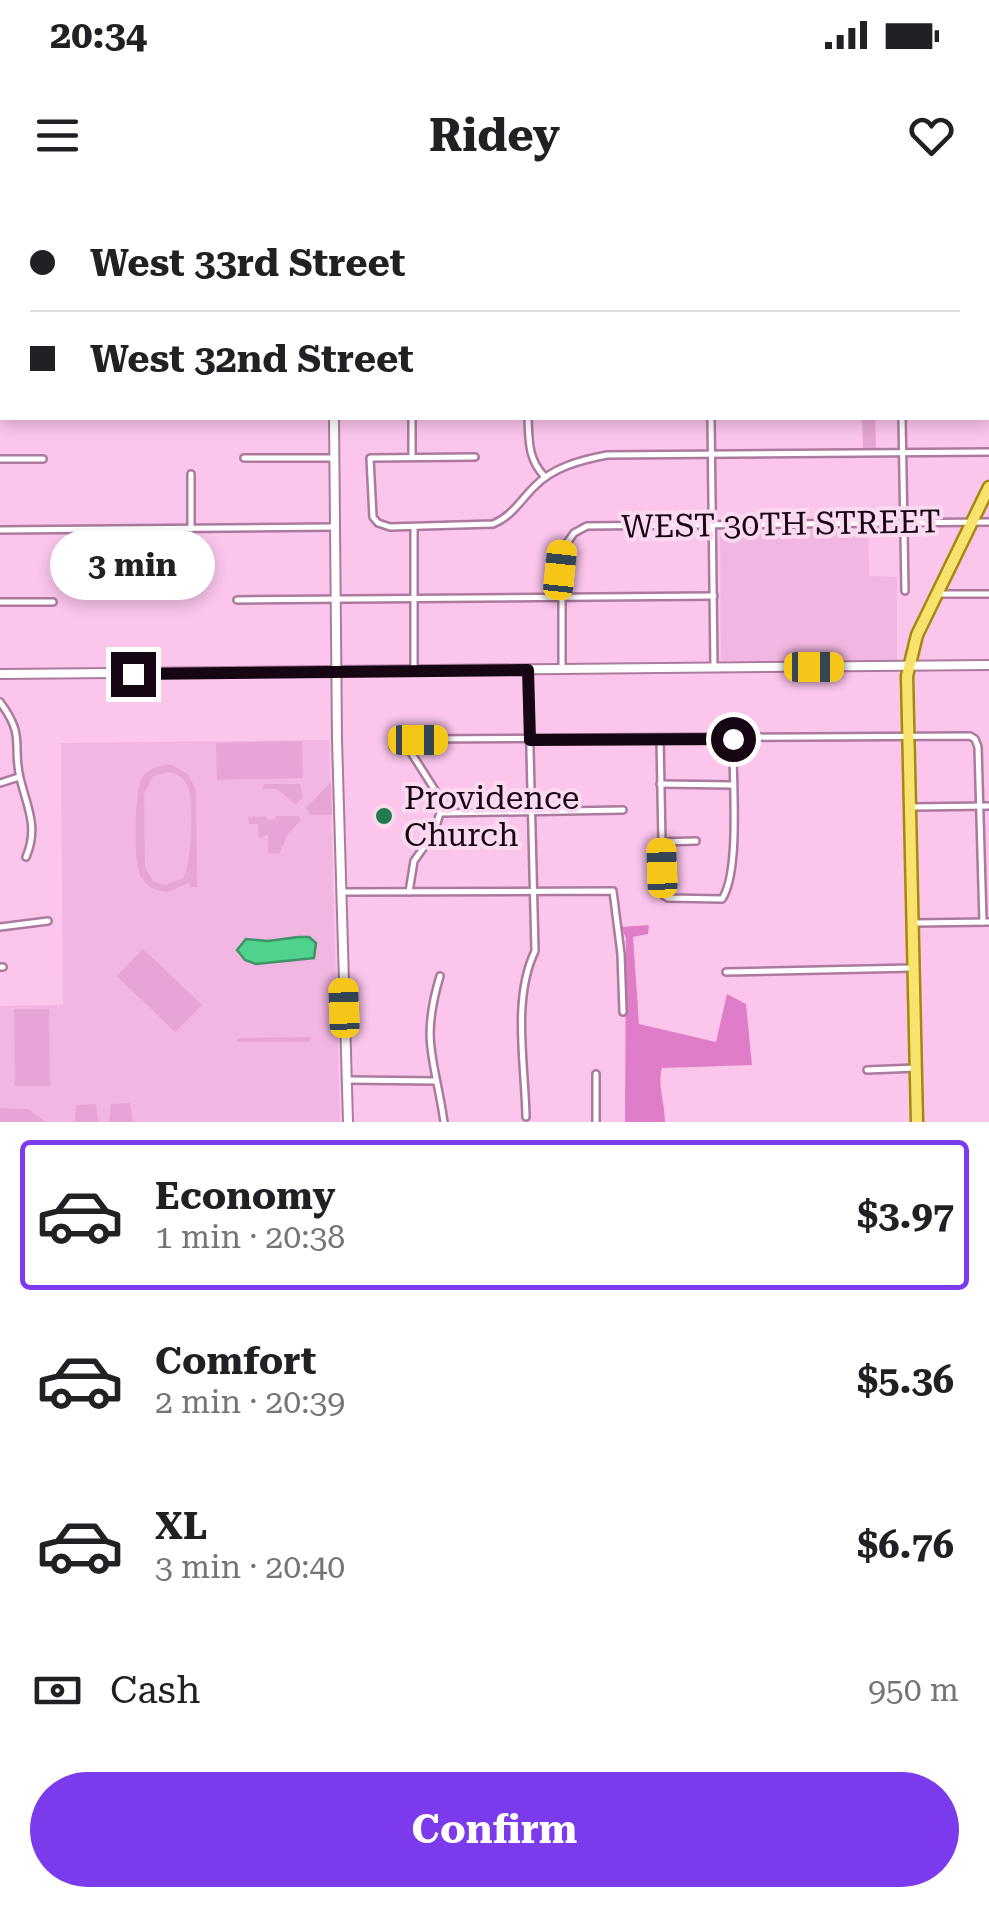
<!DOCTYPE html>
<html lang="en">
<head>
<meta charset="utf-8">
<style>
  body { margin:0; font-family:"Roboto Serif",serif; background:#f2f2f2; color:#202124; height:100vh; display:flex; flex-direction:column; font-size:38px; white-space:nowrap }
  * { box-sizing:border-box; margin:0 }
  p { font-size:32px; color:#757577 }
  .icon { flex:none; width:55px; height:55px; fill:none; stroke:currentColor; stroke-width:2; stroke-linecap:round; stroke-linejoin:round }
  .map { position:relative; height:922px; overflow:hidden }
  .panel { display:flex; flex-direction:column; background:#fff; flex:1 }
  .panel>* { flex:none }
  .guide { position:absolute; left:0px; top:0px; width:990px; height:220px; box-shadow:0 5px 15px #0003; display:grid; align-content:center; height:220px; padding:0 30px; background:#fff }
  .end { position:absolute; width:45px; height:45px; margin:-22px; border:12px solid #160512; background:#fff; box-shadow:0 0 0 5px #fff }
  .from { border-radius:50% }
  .bubble { position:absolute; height:70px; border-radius:35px; background:#fff; box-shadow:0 5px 15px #0003; font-size:32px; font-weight:700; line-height:70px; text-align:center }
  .car { position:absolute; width:30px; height:60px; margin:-30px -15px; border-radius:12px; box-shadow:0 0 8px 2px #0007; background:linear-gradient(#f5c518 24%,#345 0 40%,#f5c518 0 76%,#345 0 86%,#f5c518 0) }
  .guide b { display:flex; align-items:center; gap:35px; height:95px; font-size:38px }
  .guide b+b { border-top:2px solid #e0e0e0 }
  .guide i { width:25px; height:25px; background:#202124 }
  ul { padding:18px 0 0; list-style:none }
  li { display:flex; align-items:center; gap:30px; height:150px; margin:0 20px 15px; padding:0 10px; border:5px solid transparent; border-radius:10px }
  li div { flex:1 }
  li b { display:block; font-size:38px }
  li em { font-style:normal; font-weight:700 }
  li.current { border-color:#7c3aed }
  li>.icon { width:90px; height:90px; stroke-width:1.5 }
  .pay { display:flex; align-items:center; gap:25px; height:110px; padding:0 30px; font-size:38px }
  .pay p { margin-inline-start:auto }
  .cta { display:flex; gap:20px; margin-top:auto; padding:20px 30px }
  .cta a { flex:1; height:115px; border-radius:60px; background:#7c3aed; color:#fff; font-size:40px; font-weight:700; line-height:115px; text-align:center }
  .status { display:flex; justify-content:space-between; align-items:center; height:70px; padding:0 50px; background:#fff; direction:ltr }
  .status svg { height:28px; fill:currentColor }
  header { display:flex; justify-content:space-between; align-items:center; height:130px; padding:0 30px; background:#fff; font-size:45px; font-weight:700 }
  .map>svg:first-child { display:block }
</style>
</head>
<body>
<div class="status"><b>20:34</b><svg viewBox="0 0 49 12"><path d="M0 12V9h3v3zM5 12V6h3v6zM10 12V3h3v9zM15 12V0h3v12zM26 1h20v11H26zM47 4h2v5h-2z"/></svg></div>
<header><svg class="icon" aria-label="menu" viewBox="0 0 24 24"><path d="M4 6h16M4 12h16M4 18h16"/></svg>Ridey<svg class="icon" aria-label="heart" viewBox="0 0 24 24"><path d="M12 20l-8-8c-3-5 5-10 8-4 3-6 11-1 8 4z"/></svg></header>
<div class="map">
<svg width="989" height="922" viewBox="0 0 989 922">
  <rect width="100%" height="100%" fill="#fbc5ec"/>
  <g fill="#f2b6e2">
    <rect x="338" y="0" width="360" height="2"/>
    <path d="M868,329L869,376L897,377V460L721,461L720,331Z"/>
    <path d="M329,540L340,922H0V806L63,805L61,543Z"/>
  </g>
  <g fill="#e6a5d4" fill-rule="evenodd">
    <path d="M862,218H875L876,248H863Z"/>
    <path d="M302,541L303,578L217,580L216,543Z"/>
    <path d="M172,565L188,574L196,590L197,687H190L189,683L167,692C156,691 147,687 141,677C133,663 134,589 143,576C151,567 161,565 172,565ZM169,572C178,574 184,577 188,587C194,603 192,665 183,678L165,685L153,681L145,667L144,594L153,576Z"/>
    <path d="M331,582L332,615H311L306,608Z"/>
    <path d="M300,584L303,596L296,605L277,589H263L264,584Z"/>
    <path d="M299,616L301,620L288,634L279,654L268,653V634L259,639L258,624H249L248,617L266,616L267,620L275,619L276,616Z"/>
    <path d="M143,749L202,805L175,832L117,776Z"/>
    <path d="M14,809H49L50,886H15Z"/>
    <path d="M312,837L310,842H236L239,838Z"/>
    <path d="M130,903L133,922H109L111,904Z"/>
    <path d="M96,904L98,922H75L76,905Z"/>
    <path d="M0,908L28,909L46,922H0Z"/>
  </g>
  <path fill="#e07dc8" d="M649,725L648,734L633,737L639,824L716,842L727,794L746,804L752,865L662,868C657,885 665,903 665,922H625L626,738L621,727Z"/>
  <path fill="#4fd28d" stroke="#3e9468" stroke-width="2.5" d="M298,737H309L316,743L314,758L256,764L245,760L237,750L246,739L268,741Z"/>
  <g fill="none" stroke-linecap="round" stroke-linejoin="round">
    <g stroke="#ab7a9e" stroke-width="10">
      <g id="minor">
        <path d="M900,0V2"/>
        <path d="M708,2V0"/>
        <path d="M988,39H989"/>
        <path d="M988,109H989"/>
        <path d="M0,129H2"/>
        <path d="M988,181H989"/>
        <path d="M528,218C529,242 528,259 545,277"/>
        <path d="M711,218L714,468"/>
        <path d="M902,218L905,391"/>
        <path d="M412,257V218"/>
        <path d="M475,257L370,258L373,317L378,323L390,327L493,324C511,317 520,301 534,287C553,267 581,260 607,255L989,252"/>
        <path d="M244,258H334"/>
        <path d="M0,259H43"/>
        <path d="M414,328V469"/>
        <path d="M191,329V274"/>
        <path d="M0,330L334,327"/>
        <path d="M938,394H989"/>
        <path d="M237,400L714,396"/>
        <path d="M0,402H53"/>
        <path d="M562,470V350L574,333L587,326L989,322"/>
        <path d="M0,502C26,537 12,544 20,578C27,607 39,627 26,657"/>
        <path d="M660,539L663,695L668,698L722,699C741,671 732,576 733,539"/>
        <path d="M393,547L418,539L970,536L975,539L978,547L983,722"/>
        <path d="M0,583L19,577"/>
        <path d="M660,584L732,585"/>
        <path d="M913,607L989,606"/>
        <path d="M440,613L623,610"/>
        <path d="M661,642L696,641"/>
        <path d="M341,692L613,691L621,754L623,812"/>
        <path d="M409,692L414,661L434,633L440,613L438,595L412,554L415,541"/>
        <path d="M915,723L989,722"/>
        <path d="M0,727L48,721"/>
        <path d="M0,767H3"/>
        <path d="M726,772L913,768"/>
        <path d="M440,776C420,843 435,858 444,922"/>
        <path d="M867,870L916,868"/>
        <path d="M596,874V922"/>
        <path d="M347,880L436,881"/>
        <path d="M526,917C525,864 512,799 535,751L528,470"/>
      </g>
    </g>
    <g stroke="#ab7a9e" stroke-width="12">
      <g id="tertiary">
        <path d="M330,0V2"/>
        <path d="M334,218L337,539L348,922"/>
        <path d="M0,474L989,465"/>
      </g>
    </g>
    <g stroke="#a5890f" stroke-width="15">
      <path id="primary" d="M917,922L907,476L917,435L989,287"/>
    </g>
    <use href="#minor" stroke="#fff" stroke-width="5"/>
    <use href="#tertiary" stroke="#fff" stroke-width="8"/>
    <use href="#primary" stroke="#f7e36e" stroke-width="10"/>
  </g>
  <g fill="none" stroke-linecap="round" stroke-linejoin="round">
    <path stroke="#160512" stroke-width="12" d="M133,474L528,470L530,540L733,539"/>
  </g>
  <circle fill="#227a4e" stroke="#fbdaf1" stroke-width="4" cx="384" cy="616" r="10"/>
  <g text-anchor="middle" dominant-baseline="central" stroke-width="8" stroke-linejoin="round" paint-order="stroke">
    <g font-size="32" fill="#160512" stroke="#fbdaf1">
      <text transform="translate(781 324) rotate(-1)">WEST 30TH STREET</text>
    </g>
    <g font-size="32" fill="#160512" stroke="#fbdaf1" text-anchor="start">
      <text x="404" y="598">Providence<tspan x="404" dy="37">Church</tspan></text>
    </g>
  </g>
</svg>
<i class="end from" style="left:733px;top:539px"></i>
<i class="end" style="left:133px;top:474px"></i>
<div class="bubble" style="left:50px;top:330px;width:165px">3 min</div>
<i class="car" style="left:560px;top:370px;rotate:6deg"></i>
<i class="car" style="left:814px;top:467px;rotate:90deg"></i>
<i class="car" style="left:418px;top:540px;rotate:90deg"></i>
<i class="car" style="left:662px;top:668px;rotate:358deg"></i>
<i class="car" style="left:344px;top:808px;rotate:358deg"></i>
<div class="guide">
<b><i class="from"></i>West 33rd Street</b>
<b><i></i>West 32nd Street</b>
</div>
</div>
<section class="panel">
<ul>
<li class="current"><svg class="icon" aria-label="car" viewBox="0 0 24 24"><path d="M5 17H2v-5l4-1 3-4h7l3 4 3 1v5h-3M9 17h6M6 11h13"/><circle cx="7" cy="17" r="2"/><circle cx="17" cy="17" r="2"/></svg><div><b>Economy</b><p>1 min · 20:38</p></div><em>$3.97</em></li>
<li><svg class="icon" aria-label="car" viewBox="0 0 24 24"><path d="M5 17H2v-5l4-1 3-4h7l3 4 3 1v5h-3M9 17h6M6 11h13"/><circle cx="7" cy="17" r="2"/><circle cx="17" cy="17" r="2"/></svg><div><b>Comfort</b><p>2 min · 20:39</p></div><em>$5.36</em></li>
<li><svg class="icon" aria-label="car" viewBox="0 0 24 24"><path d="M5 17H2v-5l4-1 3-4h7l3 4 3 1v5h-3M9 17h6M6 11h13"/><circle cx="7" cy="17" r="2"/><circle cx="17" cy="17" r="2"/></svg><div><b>XL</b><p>3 min · 20:40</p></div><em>$6.76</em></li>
</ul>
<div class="pay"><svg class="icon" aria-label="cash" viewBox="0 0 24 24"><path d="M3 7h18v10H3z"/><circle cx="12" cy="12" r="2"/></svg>Cash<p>950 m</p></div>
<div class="cta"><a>Confirm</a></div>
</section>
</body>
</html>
